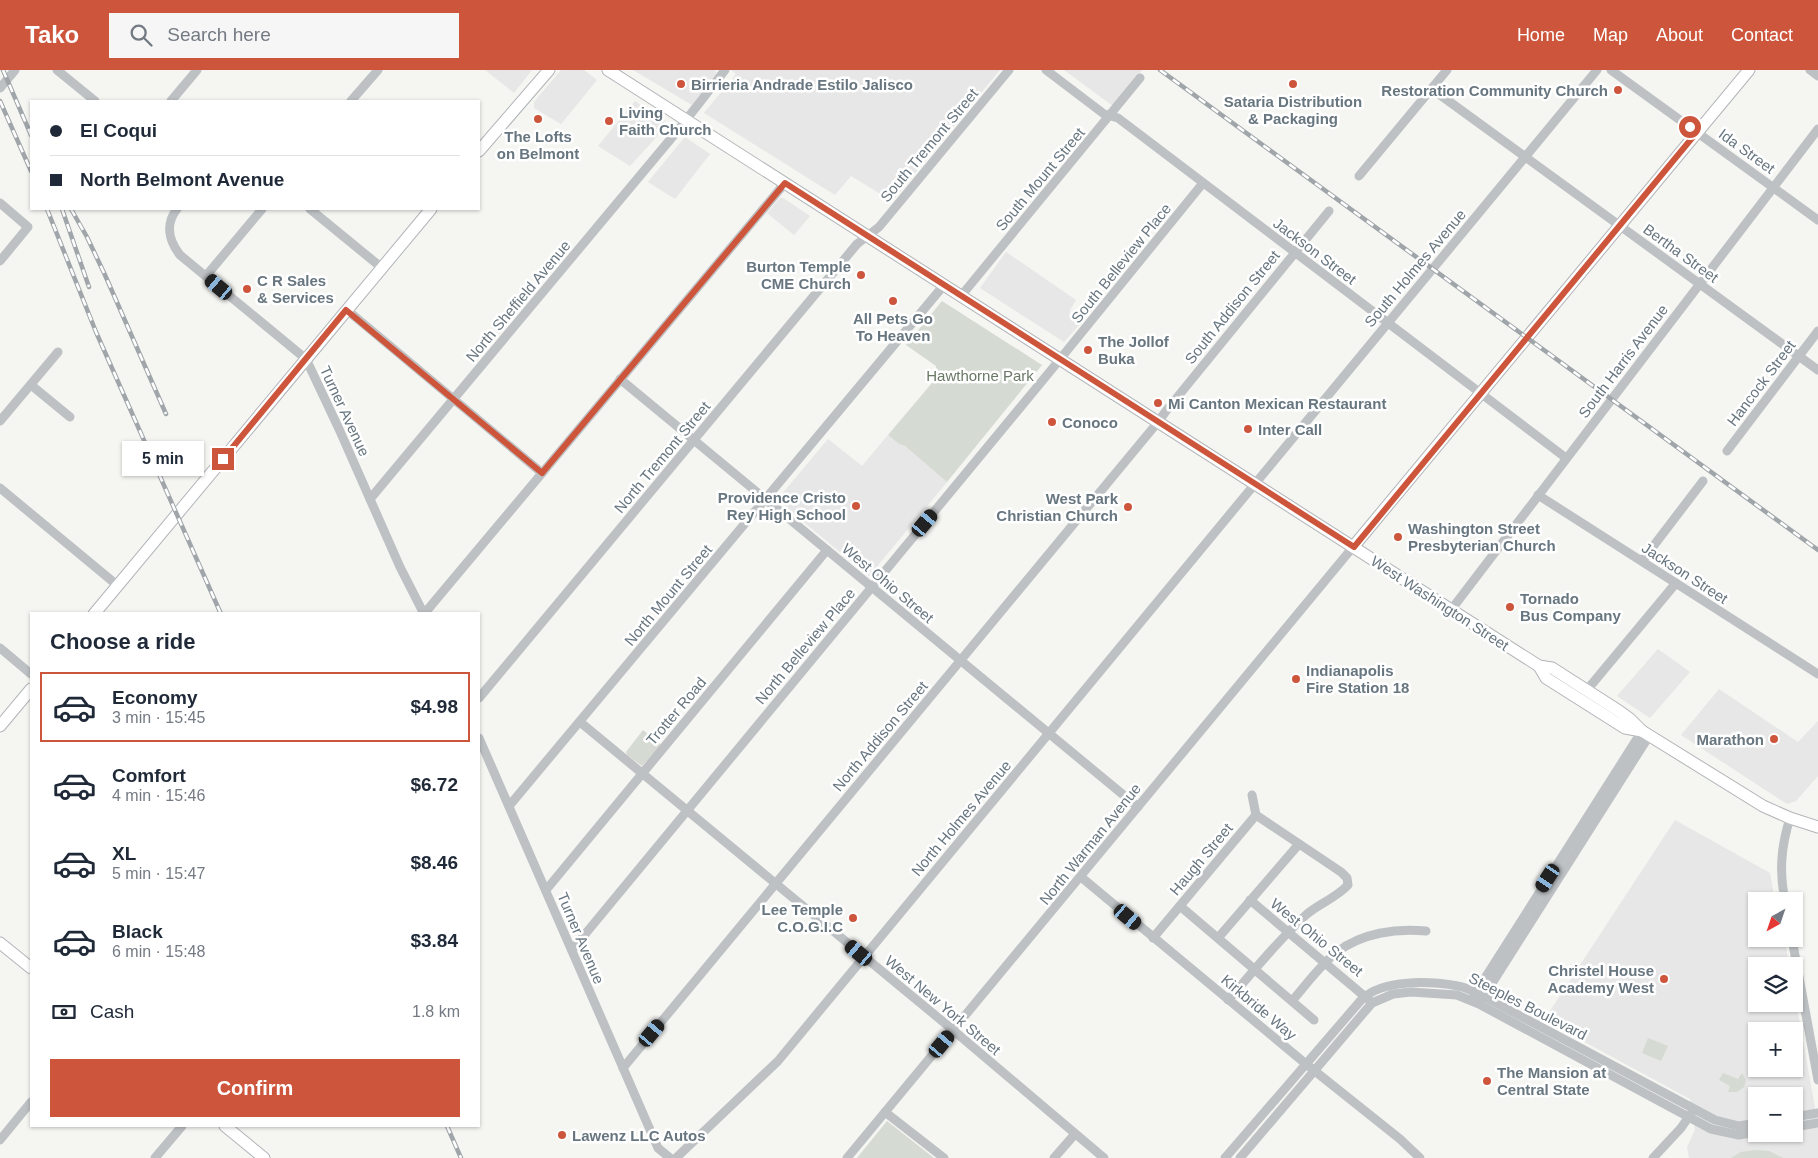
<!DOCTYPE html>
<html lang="en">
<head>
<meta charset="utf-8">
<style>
  body { margin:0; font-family:Helvetica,sans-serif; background:#f6f6f7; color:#1f2937; height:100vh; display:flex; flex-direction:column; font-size:19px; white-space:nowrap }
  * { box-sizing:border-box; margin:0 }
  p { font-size:16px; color:#747a83 }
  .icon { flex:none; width:28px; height:28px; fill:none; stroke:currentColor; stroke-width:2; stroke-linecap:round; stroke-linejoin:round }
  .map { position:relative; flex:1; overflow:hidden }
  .drawer { position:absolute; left:30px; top:542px; width:450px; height:515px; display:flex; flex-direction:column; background:#fff; border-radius:0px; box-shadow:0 1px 4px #0004 }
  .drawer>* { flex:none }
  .banner { position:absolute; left:30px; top:30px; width:450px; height:110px; border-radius:0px; box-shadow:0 1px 4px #0004; display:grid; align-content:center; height:110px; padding:0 20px; background:#fff }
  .needle { width:32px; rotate:220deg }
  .buttons { position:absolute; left:1748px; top:822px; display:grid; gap:10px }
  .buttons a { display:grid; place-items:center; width:55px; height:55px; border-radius:0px; background:#fff; box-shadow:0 1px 4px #0004; font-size:25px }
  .end { position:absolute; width:22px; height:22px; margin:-11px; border:6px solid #cd553b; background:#fff; box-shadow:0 0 0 2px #fff }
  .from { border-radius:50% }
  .bubble { position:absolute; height:35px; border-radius:0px; background:#fff; box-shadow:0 1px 4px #0004; font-size:16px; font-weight:600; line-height:35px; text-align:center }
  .car { position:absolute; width:15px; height:30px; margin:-15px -8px; border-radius:6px; box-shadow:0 0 4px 1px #0007; background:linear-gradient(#222 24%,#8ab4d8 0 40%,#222 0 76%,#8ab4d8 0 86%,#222 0) }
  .banner b { display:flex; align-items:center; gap:18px; height:48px; font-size:19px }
  .banner b+b { border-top:1px solid #e0e1e3 }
  .banner i { width:12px; height:12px; background:#1f2937 }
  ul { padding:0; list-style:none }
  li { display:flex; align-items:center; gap:15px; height:70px; margin:0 10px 8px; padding:0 10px; border:2px solid transparent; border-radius:0px }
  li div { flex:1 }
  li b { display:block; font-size:19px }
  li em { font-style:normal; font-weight:600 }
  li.current { border-color:#cd553b }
  li>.icon { width:45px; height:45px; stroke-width:1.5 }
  h2 { padding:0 20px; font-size:22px; line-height:60px }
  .pay { display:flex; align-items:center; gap:12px; height:55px; padding:0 20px; font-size:19px }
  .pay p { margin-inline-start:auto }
  .cta { display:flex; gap:10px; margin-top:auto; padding:10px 20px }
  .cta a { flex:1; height:58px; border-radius:0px; background:#cd553b; color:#fff; font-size:20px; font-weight:600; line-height:58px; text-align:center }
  header { display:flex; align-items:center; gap:30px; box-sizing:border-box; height:70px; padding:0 25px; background:#cd553b; color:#fff }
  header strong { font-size:24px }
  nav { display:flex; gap:28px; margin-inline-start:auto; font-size:18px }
  .search { width:350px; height:45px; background:#f6f6f7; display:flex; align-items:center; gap:12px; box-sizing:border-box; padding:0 18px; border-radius:0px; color:#747a83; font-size:19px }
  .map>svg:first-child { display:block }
</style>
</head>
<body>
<header>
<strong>Tako</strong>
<div class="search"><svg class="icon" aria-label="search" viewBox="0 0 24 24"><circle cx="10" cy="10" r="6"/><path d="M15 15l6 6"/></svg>Search here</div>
<nav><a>Home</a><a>Map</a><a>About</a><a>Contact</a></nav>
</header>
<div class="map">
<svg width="1818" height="1088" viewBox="0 0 1818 1088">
  <rect width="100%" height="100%" fill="#f5f5f2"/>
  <g fill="#e6e7e6" fill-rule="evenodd">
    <path d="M485,0H532L514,23Z"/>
    <path d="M561,0H584L597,10L561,54L534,38V32Z"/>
    <path d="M633,0H715L716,3L692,35Z"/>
    <path d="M731,0H1000L892,131L851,106L835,125L704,43L736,4Z"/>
    <path d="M1064,0H1142L1113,36Z"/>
    <path d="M635,31L665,51L662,61L630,96L598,76Z"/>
    <path d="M685,67L710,84L675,129L648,112Z"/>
    <path d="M780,128H783L810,146L794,165L767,143Z"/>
    <path d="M1006,182L1076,230L1070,240L1069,247L1080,254L1064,272L980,218Z"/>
    <path d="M888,365L899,374L905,376L947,412L869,506L777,430L828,369L862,396Z"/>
    <path d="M1658,579L1690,602L1650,648L1617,626Z"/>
    <path d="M1719,619L1798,672L1818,651V706L1796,731L1787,734L1681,665Z"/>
    <path d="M1675,750L1770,803L1775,831H1756V869H1785L1789,896H1756V934H1794V921L1818,1054V1088H1689L1687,1077L1695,1060L1690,1029L1544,950ZM1756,961H1794V999H1756ZM1756,1026H1794V1064H1756Z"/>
  </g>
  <g fill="#d5dad2">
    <path d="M942,231L1042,295L947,412L905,376L899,374L888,365L937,307L936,296L906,275Z"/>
    <path d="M643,660L661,675L642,696L627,685L626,682Z"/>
    <path d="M1648,968L1668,976L1661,991L1642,983Z"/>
    <path d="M1723,1003L1738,1009L1742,1003L1746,1010L1744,1017L1737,1022H1728L1730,1016L1719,1010Z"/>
    <path d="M887,1051L934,1088H857Z"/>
    <path d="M1755,1080L1769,1081L1783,1088H1731L1741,1082Z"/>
  </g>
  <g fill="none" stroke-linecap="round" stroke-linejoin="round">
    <g stroke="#b1b5b8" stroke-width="13">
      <g id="major">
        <path d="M608,0L1539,596L1552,598L1619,641L1630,649L1642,661L1763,736L1790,748L1818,757"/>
        <path d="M479,81L549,0"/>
        <path d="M1353,477L1749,0"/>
        <path d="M94,544L431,139"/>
        <path d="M1539,596L1546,608L1625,658L1642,661"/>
        <path d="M0,656L31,619"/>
        <path d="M0,873L31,898"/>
        <path d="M225,1056L264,1088"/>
      </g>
    </g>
    <g stroke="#bdc1c4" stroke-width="9">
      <path d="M57,0L95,31"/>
      <path d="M1046,0L1104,44L1118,48L1566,388"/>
      <path d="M1611,0L1818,150"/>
      <path d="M1810,0L1818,6"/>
      <path d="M0,18L15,0"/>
      <path d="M1432,19L1818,300"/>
      <path d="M171,31L197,0"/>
      <path d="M351,31L378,0"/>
      <path d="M1359,106L1447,0"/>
      <path d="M0,133L28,157L0,191"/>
      <path d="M177,139C165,154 169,171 180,185L306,289L339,359L400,497L424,544"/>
      <path d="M310,139L382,198"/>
      <path d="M206,206L262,139"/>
      <path d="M961,226L1140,8"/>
      <path d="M347,240L542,403"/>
      <path d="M620,309L1138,737"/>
      <path d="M31,315L70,347"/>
      <path d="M0,351L58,282"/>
      <path d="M1727,381L1818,261"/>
      <path d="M0,418L117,515"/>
      <path d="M1538,425L1818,604"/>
      <path d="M370,429L679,59L725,0"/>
      <path d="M1642,491L1703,411"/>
      <path d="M1451,540L1818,59"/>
      <path d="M424,544L785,113"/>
      <path d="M0,578L31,604"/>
      <path d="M1587,620L1676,513"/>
      <path d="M479,628L857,174L879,157L1009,0"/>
      <path d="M580,652L947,955L1104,1088"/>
      <path d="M479,668L658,1078L670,1088"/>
      <path d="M509,736L944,215"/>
      <path d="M1081,807L1306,994L1400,1069L1420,1088"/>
      <path d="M546,820L827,480"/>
      <path d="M1250,830L1369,930"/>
      <path d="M1785,831C1779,801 1781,777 1790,748"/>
      <path d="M1180,836L1314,950"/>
      <path d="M1153,868L1256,745L1252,725"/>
      <path d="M1218,868L1299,774"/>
      <path d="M1792,869L1818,1010"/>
      <path d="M572,880L1052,299L1203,113"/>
      <path d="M1473,927L1642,661"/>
      <path d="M1482,929L1649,666"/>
      <path d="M1228,930C1254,901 1278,870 1307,844C1320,833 1336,828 1348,815L1347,808L1341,802L1256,745"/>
      <path d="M1292,931C1306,915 1320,895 1337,882C1362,863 1396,858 1426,861"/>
      <path d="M623,998L1158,352L1166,341L1329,141"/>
      <path d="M885,1042L944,1088"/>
      <path d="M1794,1047L1818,1043"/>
      <path d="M1794,1057L1818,1053"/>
      <path d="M0,1070L31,1032"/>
      <path d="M155,1088L182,1056"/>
      <path d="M676,1088L778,991L1597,0"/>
      <path d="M847,1088L1353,477"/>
      <path d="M1054,1088L1075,1064"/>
      <path d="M1225,1088L1362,929C1384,909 1429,911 1458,916C1466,917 1475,922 1483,926L1715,1050L1739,1056L1756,1053"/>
      <path d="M1240,1088L1372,933L1393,924L1411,922L1457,925L1479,934L1711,1059L1739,1065L1756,1062"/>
      <path d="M1653,1088L1681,1058L1692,1042"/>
    </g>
    <use href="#major" stroke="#fff" stroke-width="11"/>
    <g stroke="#9fa5a9" stroke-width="4.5">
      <g id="rail">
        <path d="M3,0L31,65"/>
        <path d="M1160,0L1818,480"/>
        <path d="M0,31L31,101"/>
        <path d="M47,139L96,262L221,544"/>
        <path d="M62,139L89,217"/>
        <path d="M71,139L87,167L105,205L166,344"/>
        <path d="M447,1056L461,1088"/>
      </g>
    </g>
    <use href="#rail" stroke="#fff" stroke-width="2.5" stroke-dasharray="8" stroke-linecap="butt"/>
  </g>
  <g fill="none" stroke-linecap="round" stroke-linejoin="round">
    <path stroke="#cd553b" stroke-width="6" d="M223,389L346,240L542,403L785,113L1354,477L1697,62L1690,57"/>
  </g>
  <g fill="#cd553b" stroke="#fff" stroke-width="2">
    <circle cx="681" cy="14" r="5"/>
    <circle cx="1293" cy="14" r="5"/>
    <circle cx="1618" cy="20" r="5"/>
    <circle cx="538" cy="49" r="5"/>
    <circle cx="609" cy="51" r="5"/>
    <circle cx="861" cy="205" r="5"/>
    <circle cx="247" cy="219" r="5"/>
    <circle cx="893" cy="231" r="5"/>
    <circle cx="1088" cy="280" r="5"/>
    <circle cx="1158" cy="333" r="5"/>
    <circle cx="1052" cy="352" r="5"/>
    <circle cx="1248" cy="359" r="5"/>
    <circle cx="856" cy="436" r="5"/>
    <circle cx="1128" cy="437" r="5"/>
    <circle cx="1398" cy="467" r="5"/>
    <circle cx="1510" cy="537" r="5"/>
    <circle cx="1296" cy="609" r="5"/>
    <circle cx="1774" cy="669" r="5"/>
    <circle cx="853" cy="848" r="5"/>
    <circle cx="1664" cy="909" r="5"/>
    <circle cx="1487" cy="1011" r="5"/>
    <circle cx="562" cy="1065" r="5"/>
  </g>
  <g text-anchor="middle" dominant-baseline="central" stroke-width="5" stroke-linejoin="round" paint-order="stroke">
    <g font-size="15" font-weight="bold" fill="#687680" stroke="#fff" text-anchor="start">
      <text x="691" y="14">Birrieria Andrade Estilo Jalisco</text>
      <text x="1608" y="20" text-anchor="end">Restoration Community Church</text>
      <text x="1293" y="31" text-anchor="middle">Sataria Distribution<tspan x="1293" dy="17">&amp; Packaging</tspan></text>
      <text x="619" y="42">Living<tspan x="619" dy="17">Faith Church</tspan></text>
      <text x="538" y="66" text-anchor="middle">The Lofts<tspan x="538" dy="17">on Belmont</tspan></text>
      <text x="851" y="196" text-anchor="end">Burton Temple<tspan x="851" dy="17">CME Church</tspan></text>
      <text x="257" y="210">C R Sales<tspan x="257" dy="17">&amp; Services</tspan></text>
      <text x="893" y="248" text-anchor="middle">All Pets Go<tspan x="893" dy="17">To Heaven</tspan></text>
      <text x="1098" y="271">The Jollof<tspan x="1098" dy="17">Buka</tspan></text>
      <text x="1168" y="333">Mi Canton Mexican Restaurant</text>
      <text x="1062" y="352">Conoco</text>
      <text x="1258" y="359">Inter Call</text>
      <text x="846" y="427" text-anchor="end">Providence Cristo<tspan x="846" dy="17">Rey High School</tspan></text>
      <text x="1118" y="428" text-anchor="end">West Park<tspan x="1118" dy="17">Christian Church</tspan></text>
      <text x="1408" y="458">Washington Street<tspan x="1408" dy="17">Presbyterian Church</tspan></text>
      <text x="1520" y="528">Tornado<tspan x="1520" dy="17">Bus Company</tspan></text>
      <text x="1306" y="600">Indianapolis<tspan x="1306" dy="17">Fire Station 18</tspan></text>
      <text x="1764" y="669" text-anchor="end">Marathon</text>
      <text x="843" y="839" text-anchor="end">Lee Temple<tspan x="843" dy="17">C.O.G.I.C</tspan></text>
      <text x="1654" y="900" text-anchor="end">Christel House<tspan x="1654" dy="17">Academy West</tspan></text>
      <text x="1497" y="1002">The Mansion at<tspan x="1497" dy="17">Central State</tspan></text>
      <text x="572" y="1065">Lawenz LLC Autos</text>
    </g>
    <g font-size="15" fill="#687680" stroke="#fff">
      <text transform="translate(929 75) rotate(-50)">South Tremont Street</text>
      <text transform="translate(1747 81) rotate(36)">Ida Street</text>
      <text transform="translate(1040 109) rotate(-50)">South Mount Street</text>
      <text transform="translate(1315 181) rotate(37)">Jackson Street</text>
      <text transform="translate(1681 183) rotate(36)">Bertha Street</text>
      <text transform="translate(1121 193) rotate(-51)">South Belleview Place</text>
      <text transform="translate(1415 198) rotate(-50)">South Holmes Avenue</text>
      <text transform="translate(518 231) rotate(-50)">North Sheffield Avenue</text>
      <text transform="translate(1232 237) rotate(-51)">South Addison Street</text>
      <text transform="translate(1623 291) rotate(-53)">South Harris Avenue</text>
      <text transform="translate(1761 313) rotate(-53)">Hancock Street</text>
      <text transform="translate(345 341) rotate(65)">Turner Avenue</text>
      <text transform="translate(662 387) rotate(-50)">North Tremont Street</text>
      <text transform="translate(1685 503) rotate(33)">Jackson Street</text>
      <text transform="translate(888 513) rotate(40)">West Ohio Street</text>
      <text transform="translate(668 525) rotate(-50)">North Mount Street</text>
      <text transform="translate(1440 533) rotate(33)">West Washington Street</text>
      <text transform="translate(805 576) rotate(-50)">North Belleview Place</text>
      <text transform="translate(676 641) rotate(-50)">Trotter Road</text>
      <text transform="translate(880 666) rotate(-50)">North Addison Street</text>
      <text transform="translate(961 748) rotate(-50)">North Holmes Avenue</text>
      <text transform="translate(1090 774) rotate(-51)">North Warman Avenue</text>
      <text transform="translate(1201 789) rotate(-50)">Haugh Street</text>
      <text transform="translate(1317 867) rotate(39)">West Ohio Street</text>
      <text transform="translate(581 868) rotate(67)">Turner Avenue</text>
      <text transform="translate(943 935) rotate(40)">West New York Street</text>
      <text transform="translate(1528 936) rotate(27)">Steeples Boulevard</text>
      <text transform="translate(1259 937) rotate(40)">Kirkbride Way</text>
    </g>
    <g font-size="15" fill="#6a7866" stroke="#fff">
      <text x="980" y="305">Hawthorne Park</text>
    </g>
  </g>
</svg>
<div class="buttons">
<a><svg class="needle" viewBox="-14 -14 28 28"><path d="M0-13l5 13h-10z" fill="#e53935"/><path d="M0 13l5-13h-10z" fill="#747a83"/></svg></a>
<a><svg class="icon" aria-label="layers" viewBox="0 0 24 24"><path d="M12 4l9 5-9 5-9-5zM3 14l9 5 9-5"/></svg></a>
<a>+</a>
<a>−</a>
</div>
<i class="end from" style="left:1690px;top:57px"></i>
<i class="end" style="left:223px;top:389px"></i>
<div class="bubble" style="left:122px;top:371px;width:82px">5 min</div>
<i class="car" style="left:219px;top:217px;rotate:310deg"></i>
<i class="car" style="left:925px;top:453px;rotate:40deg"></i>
<i class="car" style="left:1548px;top:808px;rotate:213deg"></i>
<i class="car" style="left:1128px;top:847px;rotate:130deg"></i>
<i class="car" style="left:859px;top:883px;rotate:310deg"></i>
<i class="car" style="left:652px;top:963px;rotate:40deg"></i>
<i class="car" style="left:942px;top:974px;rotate:40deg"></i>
<div class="banner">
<b><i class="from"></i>El Coqui</b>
<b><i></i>North Belmont Avenue</b>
</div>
<section class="drawer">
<h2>Choose a ride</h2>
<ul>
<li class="current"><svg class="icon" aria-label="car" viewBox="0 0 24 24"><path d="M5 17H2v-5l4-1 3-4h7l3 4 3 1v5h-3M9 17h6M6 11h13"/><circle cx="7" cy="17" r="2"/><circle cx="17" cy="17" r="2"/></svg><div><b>Economy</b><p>3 min · 15:45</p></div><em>$4.98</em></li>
<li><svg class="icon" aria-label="car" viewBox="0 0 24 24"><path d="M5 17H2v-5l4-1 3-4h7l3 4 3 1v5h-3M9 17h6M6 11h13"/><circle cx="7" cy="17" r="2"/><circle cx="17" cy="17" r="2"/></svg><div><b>Comfort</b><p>4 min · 15:46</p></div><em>$6.72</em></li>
<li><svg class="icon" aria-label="car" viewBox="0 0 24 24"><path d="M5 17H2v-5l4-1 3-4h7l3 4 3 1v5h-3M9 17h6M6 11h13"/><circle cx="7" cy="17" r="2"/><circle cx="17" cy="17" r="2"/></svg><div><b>XL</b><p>5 min · 15:47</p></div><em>$8.46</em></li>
<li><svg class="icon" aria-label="car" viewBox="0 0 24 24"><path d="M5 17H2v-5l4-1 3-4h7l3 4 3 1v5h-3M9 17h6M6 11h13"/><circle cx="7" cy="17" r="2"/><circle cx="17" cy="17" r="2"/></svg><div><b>Black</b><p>6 min · 15:48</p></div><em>$3.84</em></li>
</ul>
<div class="pay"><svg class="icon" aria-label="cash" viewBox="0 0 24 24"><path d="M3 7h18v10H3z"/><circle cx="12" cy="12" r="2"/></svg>Cash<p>1.8 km</p></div>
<div class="cta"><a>Confirm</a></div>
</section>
</div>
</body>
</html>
